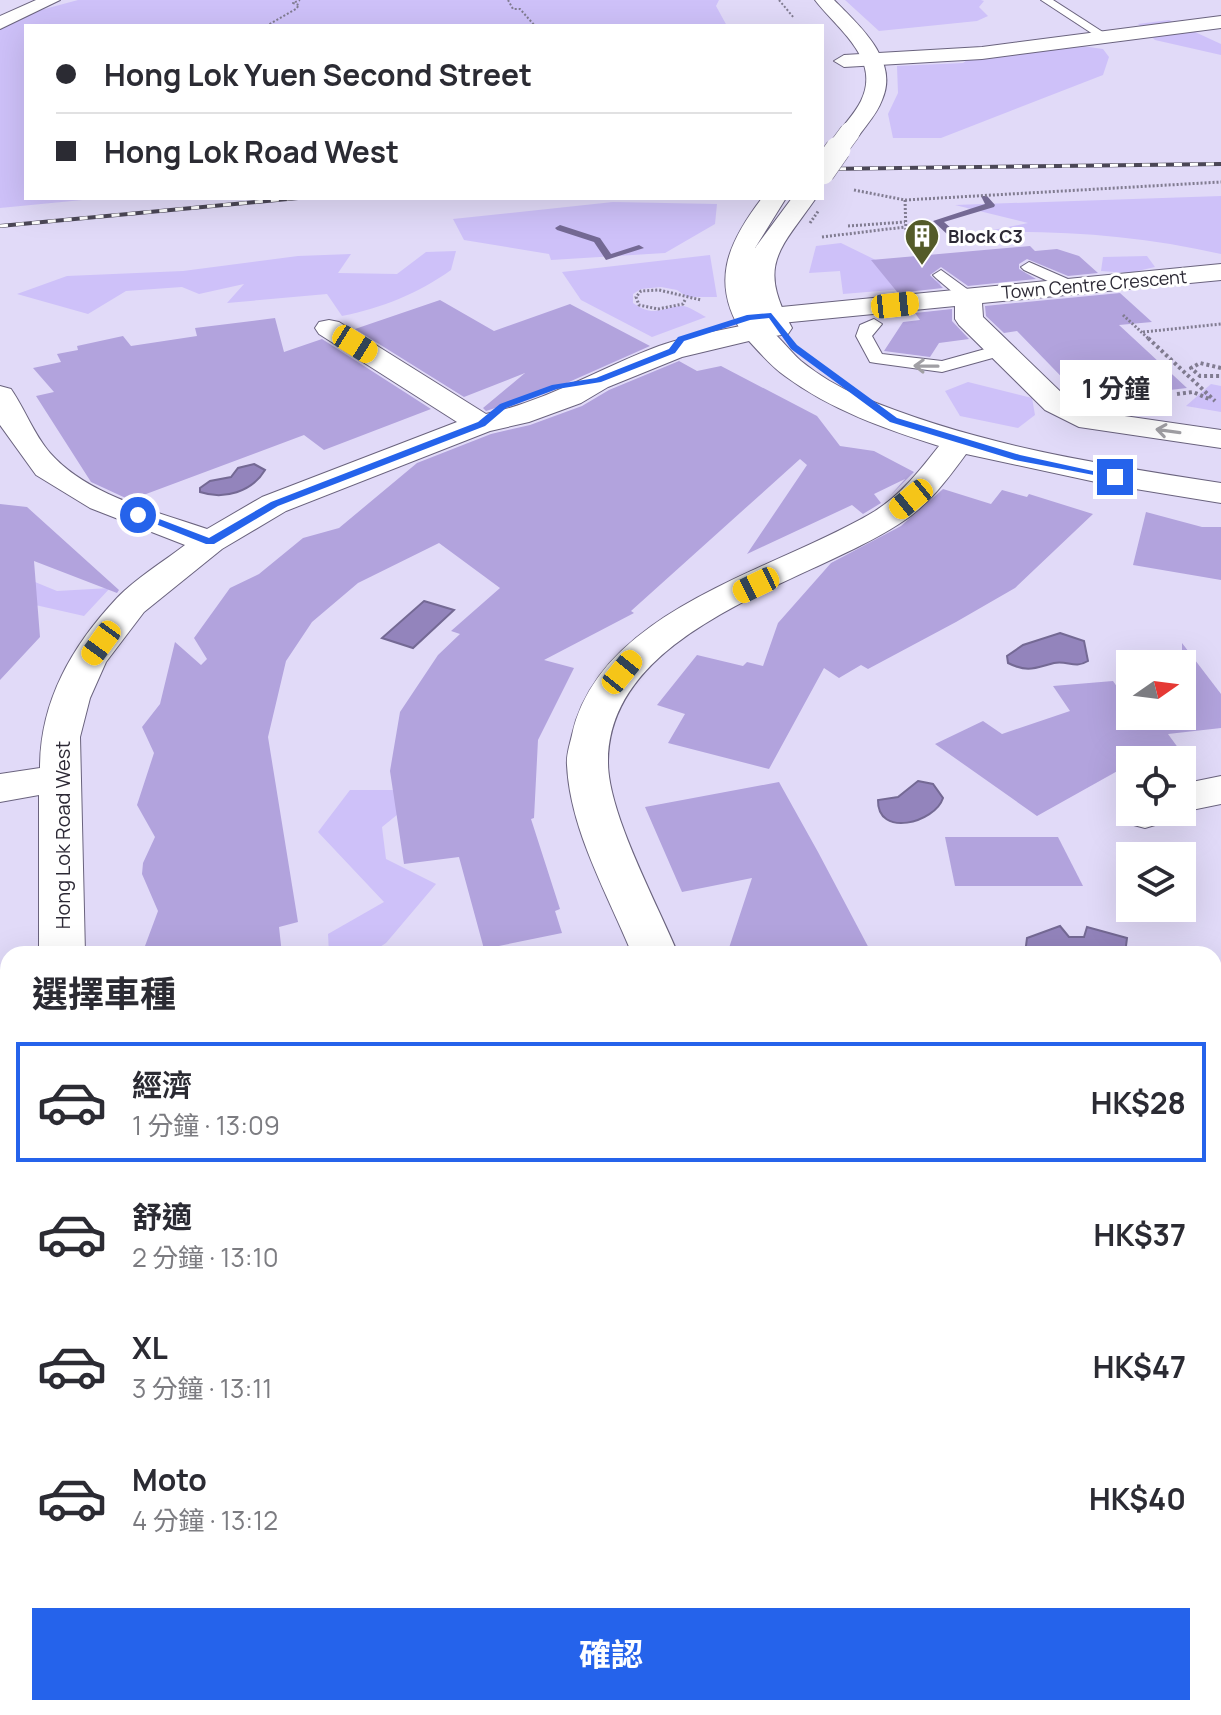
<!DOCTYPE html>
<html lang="zh-TW">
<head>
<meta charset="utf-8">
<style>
  body { margin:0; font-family:Manrope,"Noto Sans TC",sans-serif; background:#f2f2f3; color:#2b2b33; height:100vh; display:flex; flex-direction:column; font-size:30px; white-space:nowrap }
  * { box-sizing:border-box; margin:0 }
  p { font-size:26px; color:#7c7c81 }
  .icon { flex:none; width:44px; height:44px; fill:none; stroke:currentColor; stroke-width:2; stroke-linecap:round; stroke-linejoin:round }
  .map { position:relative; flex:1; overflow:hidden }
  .details { position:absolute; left:0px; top:946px; width:1222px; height:770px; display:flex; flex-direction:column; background:#fff; border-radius:24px 24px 0 0; box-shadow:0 8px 32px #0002 }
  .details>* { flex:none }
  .guide { position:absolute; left:24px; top:24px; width:800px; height:176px; border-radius:0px; box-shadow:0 8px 32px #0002; display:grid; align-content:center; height:176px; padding:0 32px; background:#fff }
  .needle { width:52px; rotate:76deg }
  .fabs { position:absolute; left:1116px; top:650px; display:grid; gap:16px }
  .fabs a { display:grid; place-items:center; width:80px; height:80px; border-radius:0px; background:#fff; box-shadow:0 8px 32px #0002; font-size:40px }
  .end { position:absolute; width:36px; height:36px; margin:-18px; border:10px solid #2563eb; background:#fff; box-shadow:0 0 0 4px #fff }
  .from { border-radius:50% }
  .bubble { position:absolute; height:56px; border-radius:0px; background:#fff; box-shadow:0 8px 32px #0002; font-size:26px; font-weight:700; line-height:56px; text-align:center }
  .car { position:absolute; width:24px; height:48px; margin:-24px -12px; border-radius:10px; box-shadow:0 0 6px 2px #0007; background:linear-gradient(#f5c518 24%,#345 0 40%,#f5c518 0 76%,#345 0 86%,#f5c518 0) }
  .guide b { display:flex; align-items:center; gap:28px; height:76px; font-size:30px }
  .guide b+b { border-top:2px solid #e1e1e2 }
  .guide i { width:20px; height:20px; background:#2b2b33 }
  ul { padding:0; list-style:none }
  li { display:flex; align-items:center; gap:24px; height:120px; margin:0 16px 12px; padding:0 16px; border:4px solid transparent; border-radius:0px }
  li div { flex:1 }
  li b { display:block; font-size:30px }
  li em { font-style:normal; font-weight:700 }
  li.selected { border-color:#2563eb }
  li>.icon { width:72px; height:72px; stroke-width:1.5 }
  h2 { padding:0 32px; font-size:36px; line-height:96px }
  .cta { display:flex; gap:16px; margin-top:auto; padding:16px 32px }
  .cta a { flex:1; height:92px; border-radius:0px; background:#2563eb; color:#fff; font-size:32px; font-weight:700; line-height:92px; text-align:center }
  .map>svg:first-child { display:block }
</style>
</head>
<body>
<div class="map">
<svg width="1221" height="1715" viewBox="0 0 1221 1715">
  <rect width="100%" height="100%" fill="#e1daf8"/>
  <g fill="#cec1f9">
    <path d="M78,0H719L716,6L727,26H26V198H103L0,208V21Z"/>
    <path d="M845,0H981L984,1L979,7L988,16L977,21L879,31Z"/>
    <path d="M1169,20L1221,44V55L1155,40L1138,24Z"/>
    <path d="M1068,44L1103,49L1109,57L1103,75L941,138H893L888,114L898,93L897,66L963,63L981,50Z"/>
    <path d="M1221,196V254C1143,236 1063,230 983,232L1028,223L955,205Z"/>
    <path d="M613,202L717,204L715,224L665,253L551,260L549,254L464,240L453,219Z"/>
    <path d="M841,243L888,266L900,278L941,281L940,286L843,294L840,271L809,273L816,246Z"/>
    <path d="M456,251L451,270C417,294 382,308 342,316L327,294L227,303L244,284L199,294L182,287L126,291L88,314L17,294L67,276L183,271L298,256L351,254L338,273L397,274L426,252Z"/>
    <path d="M710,255L717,297H687L677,290L661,287L641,289L633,294V303C655,319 663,306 682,306C689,306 700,314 706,317L652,337L581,300L562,272Z"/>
    <path d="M1147,256L1155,267L1129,273L1101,271L1103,257Z"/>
    <path d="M968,382L1032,398L1035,415L1018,428L960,416L945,391Z"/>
    <path d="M1211,384L1221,386V412L1186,406Z"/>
    <path d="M13,573L57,591L110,588L84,616L0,597Z"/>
    <path d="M350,790H399L408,806L382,827L386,859L436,884L386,943L369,954H329L328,934L384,902L318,832Z"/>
  </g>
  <g fill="#9384bc" stroke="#746994" stroke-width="2">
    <path d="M254,464L265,470C252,492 224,500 200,492V488L210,481L231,477L238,468Z"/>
    <path d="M424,601L454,610L413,648L382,638Z"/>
    <path d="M1060,633L1084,641L1088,661C1075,669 1067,660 1054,663C1035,668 1028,673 1008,663L1007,656L1023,645Z"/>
    <path d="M918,781L933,784L943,798C935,823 877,838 878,800L898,797Z"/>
    <path d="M1060,926L1069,937H1084L1087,927L1127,938L1125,954H1025L1027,938Z"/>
  </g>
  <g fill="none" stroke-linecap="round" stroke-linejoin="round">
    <g fill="#746994" fill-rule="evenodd">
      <path d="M981,196H987L995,205L994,207L944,222L953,230V234H947L933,221L985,204Z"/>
      <path d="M560,225L600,238L611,254L639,245L644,248L606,260L594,242L557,230L555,228Z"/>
    </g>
  </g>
  <g fill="#b2a3dd">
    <path d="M1030,246L1035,251L1057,249L1079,256L1098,273L1068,276L1027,259L1019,264V269L1036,279L968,286L941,267L930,275L943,288L898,293L871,260Z"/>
    <path d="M1120,293L1152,322L1119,325L1187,388L1084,400L1017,331L1004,333L986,316L985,306Z"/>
    <path d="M440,300L494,331L570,304L650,346L551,390L486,411L483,408L525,373L464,397L355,329Z"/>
    <path d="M952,309V321L969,339L939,343L930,357L884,351L903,322L920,320L915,313Z"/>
    <path d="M275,318L284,352L322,339L431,409L324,450L304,435L130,500L91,482L36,396L54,392L33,368L61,362L57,354L78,350L77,346L123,336L131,346L197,336L195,328Z"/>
    <path d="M679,361L697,371L721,366L817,416L840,446L874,451L914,472L890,496L905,479L874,494L881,503L863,514L852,505L747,554L807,465L800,459L631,611L634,613L544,660L574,668L538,740L534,818L531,819L560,909L555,911L562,933L484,949L459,857L404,864L390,771L400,712L438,655L460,634L451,631L500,588L439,543L358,583L312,622L286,661L268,737L298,922L279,927L282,954H142L158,911L142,874L143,863L155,837L137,805L154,753L142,727L160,704L175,642L201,665L207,659L194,638L230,588L259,574L303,538L339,528L417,463L491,434L530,425L582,406L609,390Z"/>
    <path d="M943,489L991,504L1002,490L1027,497L1029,494L1093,514L1015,588L956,622L868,669L861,665L839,678L824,668L769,769L668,743L685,714L657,705L697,655L743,666L747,662L763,666L778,623L831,563L901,526Z"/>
    <path d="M0,504L27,507L119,590L117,593L34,561L40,637L0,680Z"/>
    <path d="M1146,512L1202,527H1221V580L1133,565Z"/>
    <path d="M1182,643L1221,694V728L1168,734L1187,760H1130V764L1037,816L935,744L983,721L1002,734L1070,711L1053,686L1113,681L1125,698H1130V716H1182Z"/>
    <path d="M779,782L818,852L872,954H727L752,878L682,892L645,807Z"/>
    <path d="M945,837H1058L1083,886H955Z"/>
  </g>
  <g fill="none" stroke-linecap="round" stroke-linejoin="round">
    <g stroke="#6a637e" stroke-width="2">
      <g id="service">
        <path d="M1041,0H1053L1109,36L1099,38Z"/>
        <path d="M1029,262L1077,283L1079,286L1071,291L1065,289L1024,270L1021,267Z"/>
        <path d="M941,270L974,294V300H962L936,278L933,275Z"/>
        <path d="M874,319L882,324L872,336L882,354L942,361L996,346H1007L1009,350L1007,354L942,372L876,363L870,362L856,336L860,325Z"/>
      </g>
    </g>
    <g stroke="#6a637e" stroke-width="2">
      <g id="minor">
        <path d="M1221,16V28L982,59L844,67L834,61L844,55L982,47Z"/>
        <path d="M1221,264V280L982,303L983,317L1067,398L1097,412L1221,430V448L1079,427L1045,410L959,325L955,319V306L771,324L761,322L757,316L761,310L771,308Z"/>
        <path d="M329,320L339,322L486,414C547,401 600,368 659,346C689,335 723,330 755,323C774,327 786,348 801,361C817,374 840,388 859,396C975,445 1097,464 1221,483V503L1105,484L966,454C947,480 927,507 899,524C808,583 609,628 608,761C607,812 658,905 678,954H632C608,895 570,830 567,765C566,755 570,744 572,735C600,608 778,570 875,511C901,495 920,470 939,446C885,429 831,410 785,376C772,367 760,353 749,341L682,357L608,387L581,403L529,422L490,431L286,511L222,549L144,612L106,662L90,698L80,737L85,954H39V795L0,802V774L40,768C40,701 72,646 117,598C136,578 163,562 185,545L90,508L36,475L0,425V386L11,389C25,409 33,433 50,453C88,496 155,511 207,529L262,497L457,422L319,334L315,328L319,322Z"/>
        <path d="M1221,776V804L1182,812V784Z"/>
        <path d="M1130,804V812H1171L1165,822L1145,828L1130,824L1124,814Z"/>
        <path d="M8,1158V1204L0,1206V1160Z"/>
        <path d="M1221,1548V1614L1214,1616V1550Z"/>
        <rect x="33" y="1708" width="70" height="7"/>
        <path d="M920,1708H990L993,1715H923Z"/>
      </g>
    </g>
    <g stroke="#6a637e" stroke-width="2">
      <g id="tertiary">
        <path d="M815,0H834C859,25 900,61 882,100C877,114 866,125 858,137H842L839,132C846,122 855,113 861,101C882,59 837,29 815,0Z"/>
        <path d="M762,198H786L755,248L792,198H816C779,251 757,264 792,328L788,334L755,339L745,337C709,284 727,244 762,198Z"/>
      </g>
    </g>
    <g stroke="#6a637e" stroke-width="2">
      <path id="secondary" d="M36,0H60L0,29V16Z"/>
    </g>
    <g stroke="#817c91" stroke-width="2" stroke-dasharray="2 2" stroke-linecap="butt">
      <path d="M508,0L513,9H520L535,26"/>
      <path d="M779,0L794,18"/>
      <path d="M266,26L296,9L299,5L293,3L300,0"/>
    </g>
    <g stroke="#817c91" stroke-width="3" stroke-dasharray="2 2" stroke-linecap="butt">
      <path d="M854,190L905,200L1221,182"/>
      <path d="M905,200L906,232"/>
      <path d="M848,226L905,222"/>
      <path d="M822,237L905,227"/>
      <path d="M685,300L683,304L658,309L639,305L636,297L641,291L659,290L701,300"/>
      <path d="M1123,315L1150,340"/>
      <path d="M1143,332L1221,324"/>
    </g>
    <g stroke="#817c91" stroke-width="4" stroke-dasharray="3 3" stroke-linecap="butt">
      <path d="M1148,338L1215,401"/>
      <path d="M1221,368L1200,363L1191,368L1200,376H1221"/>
      <path d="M1177,394L1193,392L1209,399"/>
    </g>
    <use href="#service" fill="#fff" fill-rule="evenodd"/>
    <use href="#minor" fill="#fff" fill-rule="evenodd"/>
    <use href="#tertiary" fill="#fff" fill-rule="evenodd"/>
    <use href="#secondary" fill="#fff" fill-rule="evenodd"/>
    <g stroke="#4b4756" stroke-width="4">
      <g id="rail">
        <path d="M822,169L1221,164"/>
        <path d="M0,226L298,198"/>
      </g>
    </g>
    <use href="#rail" stroke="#fff" stroke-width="3" stroke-dasharray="8" stroke-linecap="butt"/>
    <g stroke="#6a637e" stroke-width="21" stroke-linecap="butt">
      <path id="tertiary-bridge-far1" d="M836,151L850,132"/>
    </g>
    <g stroke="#6a637e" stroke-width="26" stroke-linecap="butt">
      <path id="tertiary-bridge" d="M822,172L838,149"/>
    </g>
    <path stroke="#817c91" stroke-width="3" stroke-dasharray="2 2" stroke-linecap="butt" d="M810,223L819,210"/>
    <use href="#tertiary-bridge-far1" stroke="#fff" stroke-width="20"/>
    <use href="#tertiary-bridge" stroke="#fff" stroke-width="25"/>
  </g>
  <defs><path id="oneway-shaft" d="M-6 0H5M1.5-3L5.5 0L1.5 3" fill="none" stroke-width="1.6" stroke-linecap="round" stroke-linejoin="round" transform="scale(2)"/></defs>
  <g stroke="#a09fa4">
    <use href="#oneway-shaft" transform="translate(926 366) rotate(-179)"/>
    <use href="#oneway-shaft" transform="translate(1168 431) rotate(-172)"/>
  </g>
  <path fill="#2563eb" d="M771,313L797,345L897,418L1020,455L1120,477L1115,479L1015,460L890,422L791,349L769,318L750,320L684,341L675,353L601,382L557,389L506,408L485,426L278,506L214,544H206L133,515L141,512L209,538L271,502L478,422L500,404L552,385L596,378L669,349L678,337L747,315Z"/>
  <defs>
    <g id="building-pin" transform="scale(1.8)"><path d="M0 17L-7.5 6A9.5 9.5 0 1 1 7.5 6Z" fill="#545b29" stroke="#fff"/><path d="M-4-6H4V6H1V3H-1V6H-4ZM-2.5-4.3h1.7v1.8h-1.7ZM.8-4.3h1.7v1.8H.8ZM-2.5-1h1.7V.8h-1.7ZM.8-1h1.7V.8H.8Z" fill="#fff"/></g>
  </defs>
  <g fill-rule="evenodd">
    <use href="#building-pin" x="922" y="236"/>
  </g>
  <g text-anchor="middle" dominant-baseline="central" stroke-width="6" stroke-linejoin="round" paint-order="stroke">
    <g font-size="18" font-weight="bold" fill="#2c2935" stroke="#fff" text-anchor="start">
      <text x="948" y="236">Block C3</text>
    </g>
    <g font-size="18" fill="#2c2935" stroke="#fff">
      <text transform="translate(1094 284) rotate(-5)">Town Centre Crescent</text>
    </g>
    <g font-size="20" fill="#2c2935" stroke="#fff">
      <text transform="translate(62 835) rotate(-90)">Hong Lok Road West</text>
    </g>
  </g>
</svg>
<div class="fabs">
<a><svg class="needle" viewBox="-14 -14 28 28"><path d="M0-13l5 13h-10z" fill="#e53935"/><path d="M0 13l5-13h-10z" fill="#7c7c81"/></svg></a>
<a><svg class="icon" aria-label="locate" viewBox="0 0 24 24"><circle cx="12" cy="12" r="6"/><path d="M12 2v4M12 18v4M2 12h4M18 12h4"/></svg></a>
<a><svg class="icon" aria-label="layers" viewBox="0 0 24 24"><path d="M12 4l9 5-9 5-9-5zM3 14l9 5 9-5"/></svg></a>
</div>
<i class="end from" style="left:138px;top:515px"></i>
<i class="end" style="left:1115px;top:477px"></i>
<div class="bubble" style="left:1060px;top:360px;width:112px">1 分鐘</div>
<i class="car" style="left:895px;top:305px;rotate:84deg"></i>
<i class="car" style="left:355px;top:344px;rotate:122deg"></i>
<i class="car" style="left:911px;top:499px;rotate:231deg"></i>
<i class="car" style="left:756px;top:585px;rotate:244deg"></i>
<i class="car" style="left:101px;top:643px;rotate:216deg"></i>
<i class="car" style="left:622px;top:672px;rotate:39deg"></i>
<div class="guide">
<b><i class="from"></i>Hong Lok Yuen Second Street</b>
<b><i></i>Hong Lok Road West</b>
</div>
<section class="details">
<h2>選擇車種</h2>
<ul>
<li class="selected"><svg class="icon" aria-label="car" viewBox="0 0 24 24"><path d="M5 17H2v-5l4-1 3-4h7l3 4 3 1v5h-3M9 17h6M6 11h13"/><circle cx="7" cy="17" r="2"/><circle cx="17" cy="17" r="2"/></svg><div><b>經濟</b><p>1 分鐘 · 13:09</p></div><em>HK$28</em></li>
<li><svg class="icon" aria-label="car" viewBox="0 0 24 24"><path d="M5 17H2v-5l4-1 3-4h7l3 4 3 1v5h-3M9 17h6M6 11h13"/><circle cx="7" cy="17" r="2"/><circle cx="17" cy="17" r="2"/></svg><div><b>舒適</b><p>2 分鐘 · 13:10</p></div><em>HK$37</em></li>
<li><svg class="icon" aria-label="car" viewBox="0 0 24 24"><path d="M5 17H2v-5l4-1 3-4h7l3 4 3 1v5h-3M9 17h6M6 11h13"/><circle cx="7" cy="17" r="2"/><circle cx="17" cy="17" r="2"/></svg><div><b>XL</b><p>3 分鐘 · 13:11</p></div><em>HK$47</em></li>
<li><svg class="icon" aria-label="car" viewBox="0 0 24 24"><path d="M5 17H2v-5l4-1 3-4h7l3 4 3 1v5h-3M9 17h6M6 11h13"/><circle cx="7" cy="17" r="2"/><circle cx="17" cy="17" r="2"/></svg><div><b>Moto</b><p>4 分鐘 · 13:12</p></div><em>HK$40</em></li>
</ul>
<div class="cta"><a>確認</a></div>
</section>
</div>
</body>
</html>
